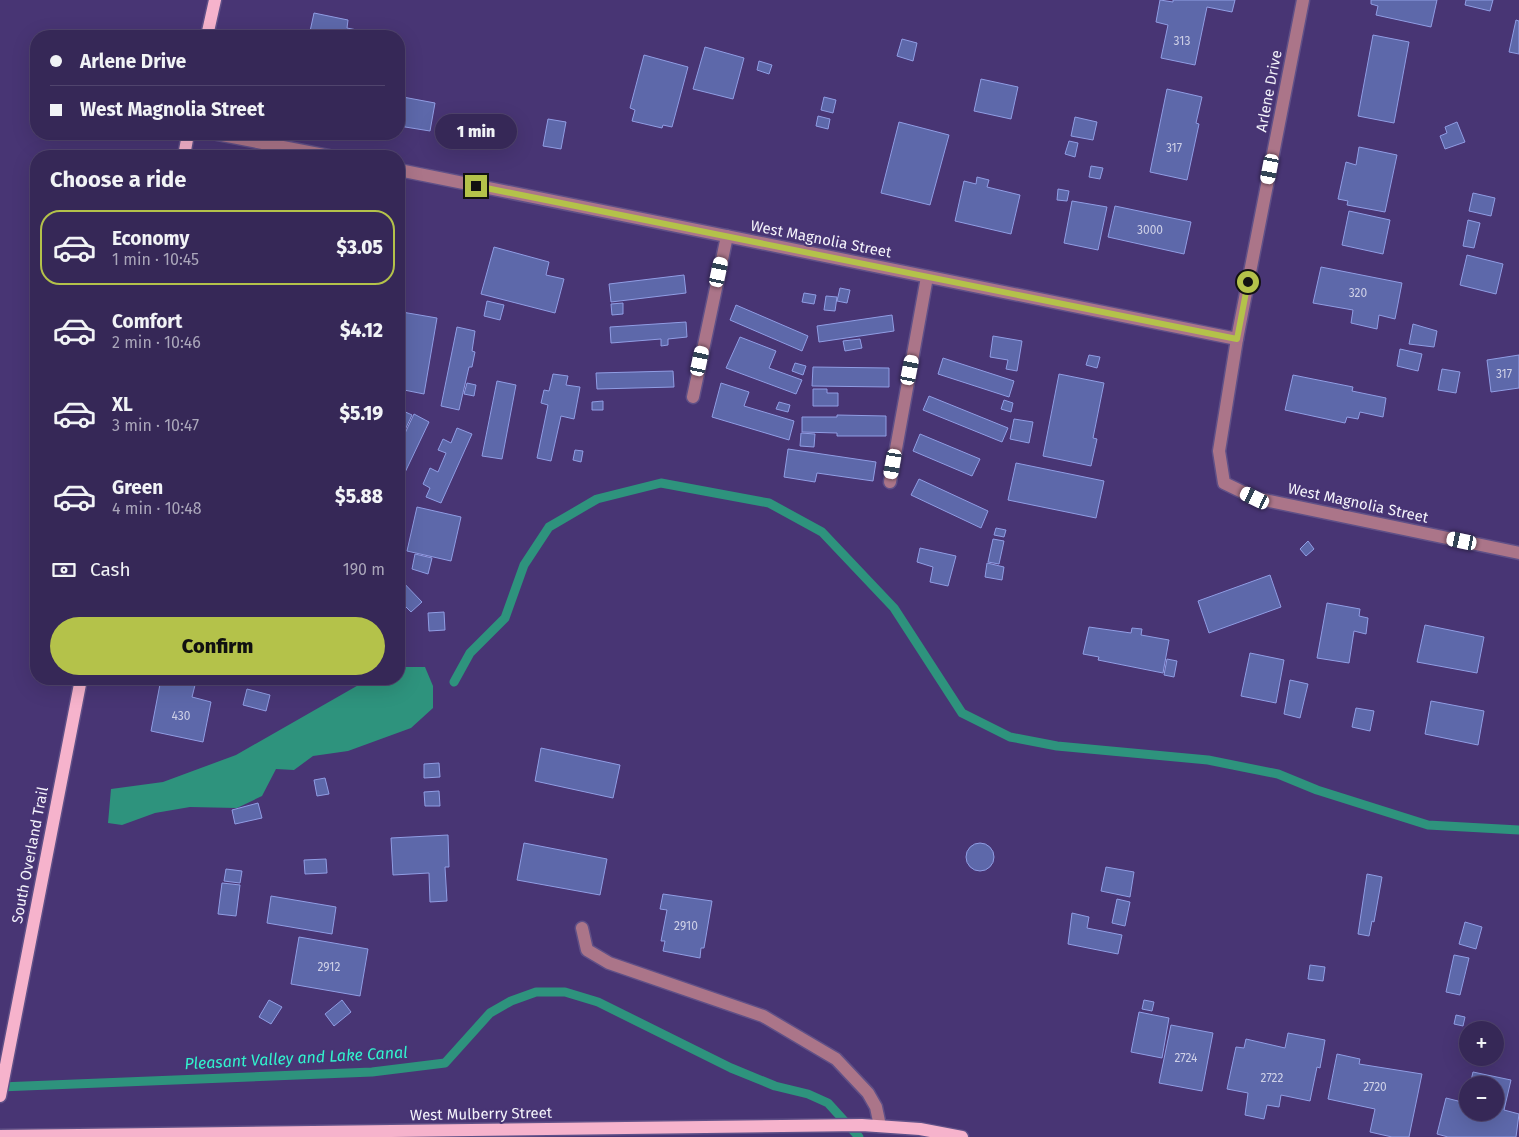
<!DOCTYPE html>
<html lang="en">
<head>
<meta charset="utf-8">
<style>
  body { margin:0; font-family:"Fira Sans",sans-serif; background:#3d305d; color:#f1f3f6; height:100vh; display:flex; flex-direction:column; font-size:19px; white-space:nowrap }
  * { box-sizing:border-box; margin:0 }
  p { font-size:16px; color:#aaa6ba }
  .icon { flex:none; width:28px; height:28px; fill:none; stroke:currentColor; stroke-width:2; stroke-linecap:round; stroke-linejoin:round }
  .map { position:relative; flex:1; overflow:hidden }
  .panel { position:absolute; left:30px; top:150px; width:375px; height:535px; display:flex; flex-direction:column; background:#362857; border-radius:20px; box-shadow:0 5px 20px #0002,0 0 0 1px #50446d }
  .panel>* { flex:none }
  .banner { position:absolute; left:30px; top:30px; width:375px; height:110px; border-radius:20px; box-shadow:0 5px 20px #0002,0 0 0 1px #50446d; display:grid; align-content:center; height:110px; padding:0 20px; background:#362857 }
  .controls { position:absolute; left:1459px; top:1021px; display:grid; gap:10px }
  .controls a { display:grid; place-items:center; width:45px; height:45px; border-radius:50%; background:#362857; box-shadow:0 5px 20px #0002,0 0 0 1px #50446d; font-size:25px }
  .end { position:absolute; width:22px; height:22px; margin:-11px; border:6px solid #b4c24a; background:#111; box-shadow:0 0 0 2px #111 }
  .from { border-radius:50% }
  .bubble { position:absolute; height:35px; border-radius:18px; background:#362857; box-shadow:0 5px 20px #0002,0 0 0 1px #50446d; font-size:16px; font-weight:800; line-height:35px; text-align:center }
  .car { position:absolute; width:15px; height:30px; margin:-15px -8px; border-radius:6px; box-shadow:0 0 4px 1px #0007; background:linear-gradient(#fff 24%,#345 0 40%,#fff 0 76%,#345 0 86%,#fff 0) }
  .banner b { display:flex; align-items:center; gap:18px; height:48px; font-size:19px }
  .banner b+b { border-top:1px solid #50446d }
  .banner i { width:12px; height:12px; background:#f1f3f6 }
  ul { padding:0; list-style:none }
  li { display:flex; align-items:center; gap:15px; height:75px; margin:0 10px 8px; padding:0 10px; border:2px solid transparent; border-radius:20px }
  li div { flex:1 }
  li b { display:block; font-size:19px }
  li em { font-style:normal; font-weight:800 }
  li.selected { border-color:#b4c24a }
  li>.icon { width:45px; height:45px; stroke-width:1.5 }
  h2 { padding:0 20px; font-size:22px; line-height:60px }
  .pay { display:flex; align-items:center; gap:12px; height:55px; padding:0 20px; font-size:19px }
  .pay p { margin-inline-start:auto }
  .action { display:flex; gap:10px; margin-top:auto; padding:10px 20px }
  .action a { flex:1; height:58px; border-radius:30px; background:#b4c24a; color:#111; font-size:20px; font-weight:800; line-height:58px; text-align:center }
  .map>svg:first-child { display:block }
</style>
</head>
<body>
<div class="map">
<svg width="1519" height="1137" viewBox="0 0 1519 1137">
  <rect width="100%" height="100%" fill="#483574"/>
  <path fill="#2e937d" d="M405,667H425L433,686V708L411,728L348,751L313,756L294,770L276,769L262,796L237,808L190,807L155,813L122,825L108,823L111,789L163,782L236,755L362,683L373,679H399V670Z"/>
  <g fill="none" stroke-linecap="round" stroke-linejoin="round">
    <g stroke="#2e937d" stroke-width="9">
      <path d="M454,682L470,653L505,618L524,565L549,527L597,499L661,483L769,503L822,532L894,608L962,713L1010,737L1057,746L1208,760L1278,774L1317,790L1428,825L1519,830"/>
      <path d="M0,1087L372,1072L445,1063L490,1013L511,1001L536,992H565L598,1002L731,1068L775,1086L808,1094L828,1103L859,1137"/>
    </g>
  </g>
  <g fill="#5d68aa" stroke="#909de4">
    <path d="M1160,0L1173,2V0H1235L1232,12L1207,7L1195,65L1161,58L1168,25L1156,22Z"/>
    <path d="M1371,0H1437L1431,27L1376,15L1378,6L1371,4Z"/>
    <path d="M1466,0H1493L1490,11L1465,5Z"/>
    <path d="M314,13L348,20L347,28L357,30L356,36H309Z"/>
    <path d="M1516,20L1519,21V54L1509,52Z"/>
    <path d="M1373,35L1409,42L1394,123L1358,116Z"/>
    <path d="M902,39L917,43L913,61L897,56Z"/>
    <path d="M705,47L744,58L733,99L693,89Z"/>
    <path d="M644,55L688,67L672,127L663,125L662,128L632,121L635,110L630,108Z"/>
    <path d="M759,61L772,65L769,74L757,70Z"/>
    <path d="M981,79L1018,87L1011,119L974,111Z"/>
    <path d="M1167,89L1202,97L1196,123L1199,124L1187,180L1150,172Z"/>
    <path d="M403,97L435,103L430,131L399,126Z"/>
    <path d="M824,97L836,100L833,113L821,110Z"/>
    <path d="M818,116L830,119L828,129L816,126Z"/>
    <path d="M1075,117L1097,122L1093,140L1071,136Z"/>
    <path d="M548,119L566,122L561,149L543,146Z"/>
    <path d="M899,122L949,135L930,205L881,193Z"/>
    <path d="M1457,122L1465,142L1445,149L1440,136L1447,133L1445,127Z"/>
    <path d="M1069,141L1078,143L1075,157L1065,154Z"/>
    <path d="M1359,147L1397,155L1385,212L1347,205L1348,201L1338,199L1346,162L1356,165Z"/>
    <path d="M1091,166L1103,168L1100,179L1089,177Z"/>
    <path d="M977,177L989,180L987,187L1020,195L1011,234L955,221L964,181L976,184Z"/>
    <path d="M1058,189L1069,191L1067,201L1057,200Z"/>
    <path d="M1473,193L1495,198L1491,216L1469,211Z"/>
    <path d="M1072,201L1107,207L1098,250L1064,243Z"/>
    <path d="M1115,206L1191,222L1184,254L1108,237Z"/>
    <path d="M1349,211L1390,220L1383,254L1342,245Z"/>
    <path d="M1468,220L1480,223L1474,248L1463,246Z"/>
    <path d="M494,247L549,262L546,275L564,279L555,313L481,294Z"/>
    <path d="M1467,255L1503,264L1496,294L1460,285Z"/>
    <path d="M1321,267L1402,283L1395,319L1379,315L1377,329L1351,323L1353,310L1313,303Z"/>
    <path d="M684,275L686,293L611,302L609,284Z"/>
    <path d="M840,288L850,290L847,303L837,301Z"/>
    <path d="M804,293L816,295L814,304L802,302Z"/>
    <path d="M826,296L837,297L835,311L824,310Z"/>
    <path d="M487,301L504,305L500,320L484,316Z"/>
    <path d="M623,303V314L612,315L611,304Z"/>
    <path d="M736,305L808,336L802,351L730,320Z"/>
    <path d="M402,312L437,318L424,394L399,389V328Z"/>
    <path d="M892,315L894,331L819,342L817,326Z"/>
    <path d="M686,322L687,337L668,339V345L661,346V339L611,343L610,327Z"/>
    <path d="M1413,324L1437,331L1434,347L1409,344Z"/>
    <path d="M457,327L475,331L472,351L475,352L472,367H469L459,410L441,406Z"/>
    <path d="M993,336L1022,341L1017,371L1006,369L1008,360L990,357Z"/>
    <path d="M740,337L776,351L769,368L802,380L796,394L726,368Z"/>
    <path d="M860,339L862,348L845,351L843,341Z"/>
    <path d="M1400,349L1422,354L1418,371L1397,366Z"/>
    <path d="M1089,355L1100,357L1097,368L1086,365Z"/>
    <path d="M1519,355V388L1491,392L1487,360Z"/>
    <path d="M943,358L1014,381L1009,397L938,374Z"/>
    <path d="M795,363L806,366L803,375L792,371Z"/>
    <path d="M813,367L889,368V387L812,386Z"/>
    <path d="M1442,369L1460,372L1456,393L1438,390Z"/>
    <path d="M673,371L674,387L597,389L596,373Z"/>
    <path d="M553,374L568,376L566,385L580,387L574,419L561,416L551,461L537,458L548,405L541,403L544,390L549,391Z"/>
    <path d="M1059,374L1104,383L1093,438L1097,439L1091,466L1043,456Z"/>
    <path d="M1293,375L1353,387L1352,391L1386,398L1383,417L1360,412L1358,419L1347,417L1345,423L1285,410Z"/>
    <path d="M497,381L516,385L502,459L482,456Z"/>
    <path d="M467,383L476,385L474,396L464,394Z"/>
    <path d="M721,383L749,392L744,406L794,421L789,440L712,417Z"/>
    <path d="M813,389H827V393H838V406H813Z"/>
    <path d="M929,396L1008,428L1002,442L923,410Z"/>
    <path d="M1004,400L1013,403L1011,412L1001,409Z"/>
    <path d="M603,401V410H592V402Z"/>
    <path d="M779,402L790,405L788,412L776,409Z"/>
    <path d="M399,409L412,415L405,430L399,427Z"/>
    <path d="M414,414L429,422L399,485V446Z"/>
    <path d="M837,415L886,416V436H837V433L802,432V417H837Z"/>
    <path d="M1014,419L1033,422L1029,443L1010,439Z"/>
    <path d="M457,428L472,434L441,503L426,497L430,488L423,484L430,468L438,472L446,453L438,450L443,439L451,443Z"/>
    <path d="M801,433L815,434L814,447L800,446Z"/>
    <path d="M920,434L980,459L972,476L913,451Z"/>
    <path d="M788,449L876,462L873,481L817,473L815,482L784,477Z"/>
    <path d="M575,450L583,451L581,462L573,460Z"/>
    <path d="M1016,463L1104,481L1096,518L1008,500Z"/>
    <path d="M919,479L988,511L981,528L911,495Z"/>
    <path d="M417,507L461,517L451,561L407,551Z"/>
    <path d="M996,528L1006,530L1004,537L994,535Z"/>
    <path d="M993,539L1004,541L999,564L988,562Z"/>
    <path d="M1308,541L1314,549L1306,556L1300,549Z"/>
    <path d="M920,548L956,556L948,586L930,582L933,567L917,562Z"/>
    <path d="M415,554L432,558L428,574L412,569Z"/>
    <path d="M987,563L1004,567L1002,580L985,577Z"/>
    <path d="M1270,575L1281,607L1209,633L1198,601Z"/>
    <path d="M399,578L422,602L411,612L399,600Z"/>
    <path d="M1327,603L1360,609L1359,616L1368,618L1366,634L1354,631L1349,663L1317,658Z"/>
    <path d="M444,612L445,630L429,631L428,613Z"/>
    <path d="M1425,625L1484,637L1477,673L1417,662Z"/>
    <path d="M1089,627L1131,633L1132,628L1142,629L1141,635L1169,640L1163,673L1098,660L1099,657L1083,654Z"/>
    <path d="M1250,653L1284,660L1276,703L1241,696Z"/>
    <path d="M1167,659L1177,661L1174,677L1164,675Z"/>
    <path d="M161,679H183L196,681L192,697L211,702L203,742L151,731Z"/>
    <path d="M1290,680L1308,684L1300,718L1284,714Z"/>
    <path d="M247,689L270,695L266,711L243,705Z"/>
    <path d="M1431,701L1484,711L1478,745L1425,734Z"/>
    <path d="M1356,708L1374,711L1370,731L1352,727Z"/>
    <path d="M541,748L620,765L613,798L535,781Z"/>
    <path d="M439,763L440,777L424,778V764Z"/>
    <path d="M325,778L329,794L317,796L314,780Z"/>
    <path d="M439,791L440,806H425L424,792Z"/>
    <path d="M258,803L262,818L235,824L232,810Z"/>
    <path d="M448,835L449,867H445L447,901L430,902L429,873L393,875L391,838Z"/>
    <path d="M524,843L607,859L600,895L517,880Z"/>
    <circle cx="980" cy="857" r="14"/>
    <path d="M326,859L327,873L305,874L304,860Z"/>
    <path d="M1106,867L1134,872L1130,897L1101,891Z"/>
    <path d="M226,869L242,871L240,883L224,881Z"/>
    <path d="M1367,874L1382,877L1374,922L1372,921L1369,936L1358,934Z"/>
    <path d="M222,883L240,885L236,916L218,914Z"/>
    <path d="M663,894L712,901L704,948H701L700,958L663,951L665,941H661L667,910L660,909Z"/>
    <path d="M271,896L336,907L332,934L267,923Z"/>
    <path d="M1117,899L1130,902L1125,926L1112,923Z"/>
    <path d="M1072,913L1089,917L1087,928L1122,935L1118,954L1068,944Z"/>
    <path d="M1465,922L1482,927L1476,949L1459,944Z"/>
    <path d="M299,937L368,949L360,996L291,984Z"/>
    <path d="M1454,955L1469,958L1460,995L1446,992Z"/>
    <path d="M1310,965L1325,967L1323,981L1308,979Z"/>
    <path d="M269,1000L282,1007L271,1024L259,1017Z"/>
    <path d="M342,1000L351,1012L334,1026L325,1014Z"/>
    <path d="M1144,1000L1154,1002L1152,1011L1142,1009Z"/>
    <path d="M1139,1012L1169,1018L1162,1058L1131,1052Z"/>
    <path d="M1456,1015L1465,1017L1463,1026L1454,1024Z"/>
    <path d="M1171,1025L1213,1033L1202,1091L1159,1083Z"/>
    <path d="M1288,1033L1325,1040L1320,1068L1317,1067L1310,1101L1281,1095L1279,1107L1267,1105L1264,1119L1245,1115L1248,1093L1227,1089L1236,1047L1244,1048L1246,1039L1285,1048Z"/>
    <path d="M1337,1054L1360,1059L1359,1064L1422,1074L1409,1137H1392L1370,1132L1375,1109L1328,1099Z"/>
    <path d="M1473,1072L1511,1080L1504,1110L1519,1114L1516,1137H1448L1437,1134L1446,1098L1466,1103L1468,1094V1112H1495V1085H1470Z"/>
  </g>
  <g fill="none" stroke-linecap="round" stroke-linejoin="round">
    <g stroke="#605087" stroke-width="15">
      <g id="minor">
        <path d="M1303,0L1237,339L1219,451L1224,483L1255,498L1519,553"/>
        <path d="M217,134L329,156"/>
        <path d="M399,170L1237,339"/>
        <path d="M693,397L727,236"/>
        <path d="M890,482L927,277"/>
        <path d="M582,928L587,950L609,963L763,1016L836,1059L868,1093L876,1107L880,1126"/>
      </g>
    </g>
    <g stroke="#605087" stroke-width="15">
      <g id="major">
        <path d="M207,36L215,0"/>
        <path d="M184,156L188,134"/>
        <path d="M0,1096L81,679"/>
        <path d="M0,1136L862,1125L920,1129L962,1137"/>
      </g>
    </g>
    <use href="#minor" stroke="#ab7589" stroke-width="12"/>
    <use href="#major" stroke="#f6b3cc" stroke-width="12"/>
  </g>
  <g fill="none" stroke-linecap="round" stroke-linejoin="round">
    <path stroke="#b4c24a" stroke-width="6" d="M476,186L1237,339L1248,282"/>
  </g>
  <g text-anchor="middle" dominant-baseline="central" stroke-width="4" stroke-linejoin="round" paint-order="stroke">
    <g font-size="12" fill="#ced0e7">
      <text x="1182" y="41">313</text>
      <text x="1174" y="148">317</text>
      <text x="1150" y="230">3000</text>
      <text x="1358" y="293">320</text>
      <text x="1504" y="374">317</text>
      <text x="181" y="716">430</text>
      <text x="686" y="926">2910</text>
      <text x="329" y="967">2912</text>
      <text x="1186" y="1058">2724</text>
      <text x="1272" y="1078">2722</text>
      <text x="1375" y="1087">2720</text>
    </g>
    <g font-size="15" fill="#f4f3fb" stroke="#483574">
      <text transform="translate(1269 91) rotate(-79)">Arlene Drive</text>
      <text transform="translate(821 239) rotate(11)">West Magnolia Street</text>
      <text transform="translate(1358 503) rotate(12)">West Magnolia Street</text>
      <text transform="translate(30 855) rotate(-79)">South Overland Trail</text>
      <text transform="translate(481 1114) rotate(-1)">West Mulberry Street</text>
    </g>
    <g font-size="16" font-style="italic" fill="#31f4ce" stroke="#483574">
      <text transform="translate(296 1058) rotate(-3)">Pleasant Valley and Lake Canal</text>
    </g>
  </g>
</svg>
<div class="controls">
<a>+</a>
<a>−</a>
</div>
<i class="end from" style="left:1248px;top:282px"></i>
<i class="end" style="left:476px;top:186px"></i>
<div class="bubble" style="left:435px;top:114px;width:82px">1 min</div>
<i class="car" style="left:1270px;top:169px;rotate:191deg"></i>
<i class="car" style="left:719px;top:272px;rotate:12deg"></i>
<i class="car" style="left:700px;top:361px;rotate:12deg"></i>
<i class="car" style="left:910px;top:370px;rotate:11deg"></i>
<i class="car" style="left:893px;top:464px;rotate:190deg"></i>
<i class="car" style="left:1255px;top:498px;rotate:296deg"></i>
<i class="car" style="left:1462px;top:541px;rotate:282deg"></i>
<div class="banner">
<b><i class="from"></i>Arlene Drive</b>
<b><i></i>West Magnolia Street</b>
</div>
<section class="panel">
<h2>Choose a ride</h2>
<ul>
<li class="selected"><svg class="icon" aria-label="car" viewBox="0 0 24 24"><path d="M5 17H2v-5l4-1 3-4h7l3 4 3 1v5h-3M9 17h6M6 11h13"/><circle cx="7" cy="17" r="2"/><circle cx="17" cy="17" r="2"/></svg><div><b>Economy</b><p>1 min · 10:45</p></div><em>$3.05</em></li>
<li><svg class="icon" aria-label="car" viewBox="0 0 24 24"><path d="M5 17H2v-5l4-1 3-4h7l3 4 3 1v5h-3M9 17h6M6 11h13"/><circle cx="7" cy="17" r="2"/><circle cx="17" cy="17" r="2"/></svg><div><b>Comfort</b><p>2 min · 10:46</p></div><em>$4.12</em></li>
<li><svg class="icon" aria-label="car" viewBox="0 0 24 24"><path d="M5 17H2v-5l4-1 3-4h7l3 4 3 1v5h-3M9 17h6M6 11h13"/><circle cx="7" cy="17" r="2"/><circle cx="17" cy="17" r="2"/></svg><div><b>XL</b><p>3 min · 10:47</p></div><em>$5.19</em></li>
<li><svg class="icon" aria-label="car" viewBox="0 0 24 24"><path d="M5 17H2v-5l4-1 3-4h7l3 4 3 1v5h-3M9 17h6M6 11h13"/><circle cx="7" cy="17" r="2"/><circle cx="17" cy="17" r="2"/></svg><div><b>Green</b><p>4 min · 10:48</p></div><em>$5.88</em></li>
</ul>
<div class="pay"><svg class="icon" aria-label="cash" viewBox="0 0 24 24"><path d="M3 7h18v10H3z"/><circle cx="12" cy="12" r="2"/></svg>Cash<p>190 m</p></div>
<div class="action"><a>Confirm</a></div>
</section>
</div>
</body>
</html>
